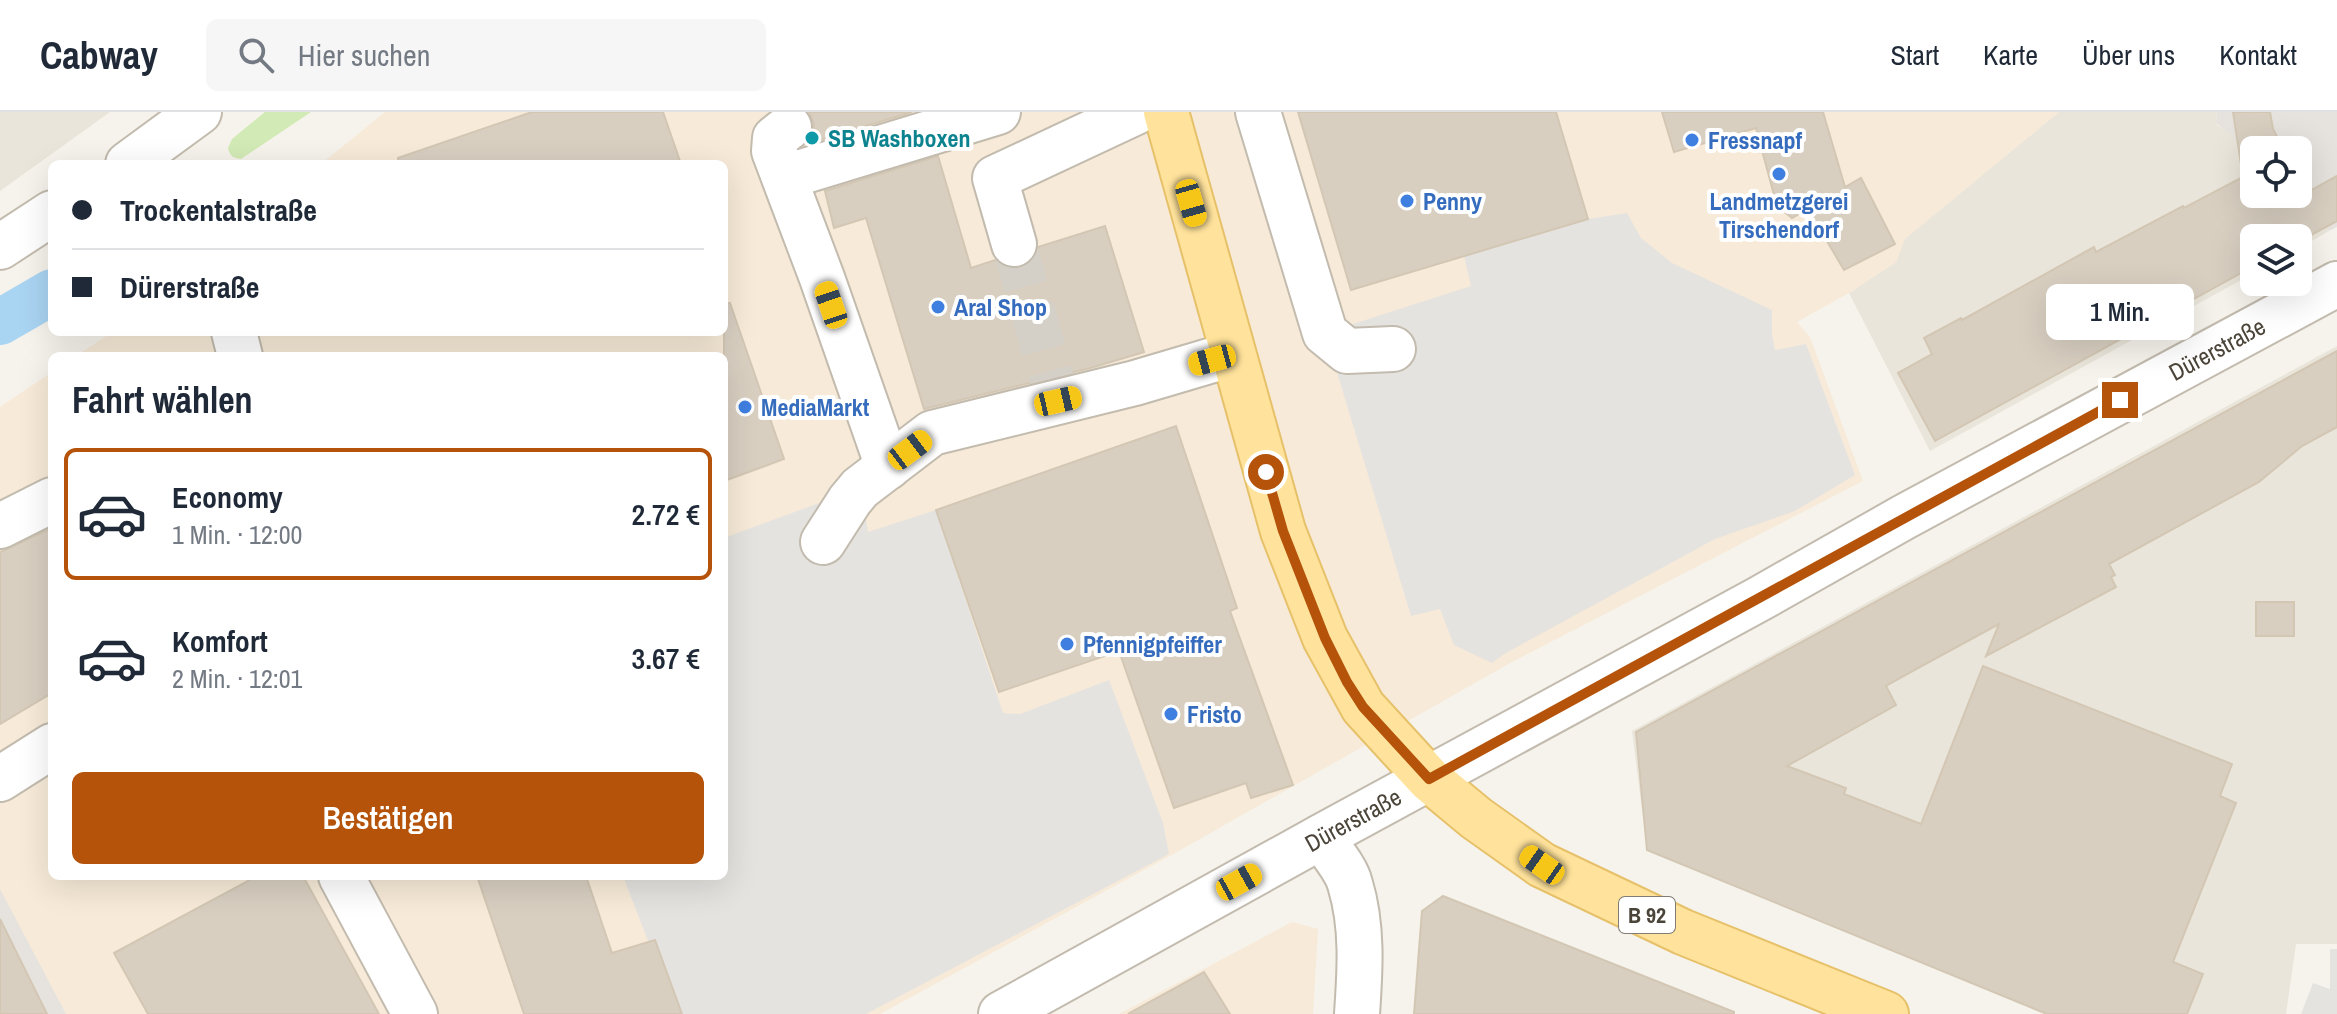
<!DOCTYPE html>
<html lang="de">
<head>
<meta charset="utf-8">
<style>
  body { margin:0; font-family:"Archivo Narrow",sans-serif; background:#f6f6f7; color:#1f2937; height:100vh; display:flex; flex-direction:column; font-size:30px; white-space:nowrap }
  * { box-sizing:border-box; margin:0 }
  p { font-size:26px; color:#747a83 }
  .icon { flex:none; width:44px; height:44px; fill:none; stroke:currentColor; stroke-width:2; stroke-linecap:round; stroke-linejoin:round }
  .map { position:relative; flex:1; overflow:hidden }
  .side { position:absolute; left:48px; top:240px; width:680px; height:528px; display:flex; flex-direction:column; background:#fff; border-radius:12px; box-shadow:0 8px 32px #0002 }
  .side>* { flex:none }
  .top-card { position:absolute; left:48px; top:48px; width:680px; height:176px; border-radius:12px; box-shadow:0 8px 32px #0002; display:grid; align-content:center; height:176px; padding:0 24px; background:#fff }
  .tools { position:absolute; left:2240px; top:24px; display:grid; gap:16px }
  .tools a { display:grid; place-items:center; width:72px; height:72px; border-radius:12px; background:#fff; box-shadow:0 8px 32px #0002; font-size:40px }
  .end { position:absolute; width:36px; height:36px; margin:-18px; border:10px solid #b45309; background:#fff; box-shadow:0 0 0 4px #fff }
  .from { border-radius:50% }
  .bubble { position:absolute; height:56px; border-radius:12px; background:#fff; box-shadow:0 8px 32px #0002; font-size:26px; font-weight:600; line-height:56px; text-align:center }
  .car { position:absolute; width:24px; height:48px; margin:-24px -12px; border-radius:10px; box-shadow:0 0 6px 2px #0007; background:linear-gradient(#f5c518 24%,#345 0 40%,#f5c518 0 76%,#345 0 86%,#f5c518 0) }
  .top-card b { display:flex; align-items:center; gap:28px; height:76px; font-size:30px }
  .top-card b+b { border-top:2px solid #e0e1e3 }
  .top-card i { width:20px; height:20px; background:#1f2937 }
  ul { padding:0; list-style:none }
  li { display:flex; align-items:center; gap:24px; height:132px; margin:0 16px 12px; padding:0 8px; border:4px solid transparent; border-radius:12px }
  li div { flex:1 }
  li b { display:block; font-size:30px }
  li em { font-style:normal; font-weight:600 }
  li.selected { border-color:#b45309 }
  li>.icon { width:72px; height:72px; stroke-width:1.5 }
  h2 { padding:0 24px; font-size:36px; line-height:96px }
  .action { display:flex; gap:16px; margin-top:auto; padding:16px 24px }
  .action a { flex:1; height:92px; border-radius:12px; background:#b45309; color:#fff; font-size:32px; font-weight:600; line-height:92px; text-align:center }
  header { display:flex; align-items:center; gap:48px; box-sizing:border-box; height:112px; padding:0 40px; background:#fff; border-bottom:2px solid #e0e1e3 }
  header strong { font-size:38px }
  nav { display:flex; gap:44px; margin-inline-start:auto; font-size:28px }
  .search { width:560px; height:72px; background:#f6f6f7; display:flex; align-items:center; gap:20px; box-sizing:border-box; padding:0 28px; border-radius:12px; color:#747a83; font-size:30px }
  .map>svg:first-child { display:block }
</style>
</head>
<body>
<header>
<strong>Cabway</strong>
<div class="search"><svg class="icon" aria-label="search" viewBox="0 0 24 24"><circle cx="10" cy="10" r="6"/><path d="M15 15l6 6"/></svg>Hier suchen</div>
<nav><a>Start</a><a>Karte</a><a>Über uns</a><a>Kontakt</a></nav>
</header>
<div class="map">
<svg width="2337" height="902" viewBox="0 0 2337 902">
  <rect width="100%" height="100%" fill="#f6f3ec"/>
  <g fill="#eae5da">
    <path d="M0,0H110L0,79Z"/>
    <path d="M2059,0H2217L2216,12L2254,38V82H2298V62L2329,119L2298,137V126H2254V161L1930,339L1849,181L1896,150L1904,127Z"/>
    <path d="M2337,234V832H2296L2286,902H2052L1647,738L1632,619Z"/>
  </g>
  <g fill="#f7ead8">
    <path d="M385,0H2059L1905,127L1896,150L1849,181L1797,210L1810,225L1863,369L1512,550L1177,740L880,902H66L0,779V295L52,260V764H724V244H76L112,220H724V52H321Z"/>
    <path d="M1292,810L1318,817L1313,902H1119Z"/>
  </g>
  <g fill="#e6e2dd">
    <path d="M2217,0H2337V115L2329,119L2298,62V38L2245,35L2216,11Z"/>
    <path d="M0,777L66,902H0Z"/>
  </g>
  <path fill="#d2eab5" d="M265,0H311L241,47C233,46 230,44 228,36L232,27Z"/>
  <g fill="#e5e3e0">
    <path d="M1627,101L1641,126L1672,151L1772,198V222L1775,238L1806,232L1855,363L1795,399L1715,427L1504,542L1492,551L1454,533L1440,497L1411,504L1325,221L1471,174L1464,144L1588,107Z"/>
    <path d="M860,376L868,420L936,398L1003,601L1020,602L1109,568L1163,711L1169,742L866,902H676L623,764H724V426Z"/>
    <path d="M2330,837H2337V902H2301L2313,871L2330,877Z"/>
  </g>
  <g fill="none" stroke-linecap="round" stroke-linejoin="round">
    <path stroke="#a9d4f2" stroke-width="46" d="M0,210L52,180"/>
  </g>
  <g fill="#d8cfc1" stroke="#d3c7b4" stroke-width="2">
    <path d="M532,0H663L681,52H399L398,46Z"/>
    <path d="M809,0H912L813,30L814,12Z"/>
    <path d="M1298,0H1556L1588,107L1351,178Z"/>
    <path d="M1662,0H1823L1845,75L1861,66L1895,132L1844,158L1808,97L1792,106L1777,94L1756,16L1674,40Z"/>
    <path d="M2233,0H2270L2273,17L2284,38H2254V82H2298V62L2308,80L2337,64V109L2298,130V126H2254V154L1935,329L1898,261L1932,242L1924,226L1961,206L1962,208L2094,135L2096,140L2183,94L2184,96L2243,65Z"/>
    <path d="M938,44L971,156L995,148L1007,156H1022L1032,149L1038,135L1105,114L1144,240L1094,255L924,297L866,106L834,116L825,79Z"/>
    <path d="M730,191L784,347L724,369V192Z"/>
    <path d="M2337,239V315L2302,334L2259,370L2109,452L2115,463L2111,465L2116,475L1986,544L1999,512L1918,556L1886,574L1896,593L1787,654L1846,676L1844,682L1921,712L1983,554L2232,652L2220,684L2236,691L2173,850L2203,862L2187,902H2047L1647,738L1636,620Z"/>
    <path d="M1176,314L1237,496L1230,499L1293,673L1251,686L1246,671L1174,696L1119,539L999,580L936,398Z"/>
    <path d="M52,416V581L0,612V440Z"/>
    <rect x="2256" y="490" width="38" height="34"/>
    <path d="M257,764H303L379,902H148L114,841Z"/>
    <path d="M477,764H586L612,841L655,828L682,902H524Z"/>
    <path d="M1443,784L1734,900V902H1414L1422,799Z"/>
    <path d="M0,807L47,902H0Z"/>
    <path d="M1204,860L1230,902H1128Z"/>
  </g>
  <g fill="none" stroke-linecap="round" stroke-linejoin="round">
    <path stroke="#d4d0c8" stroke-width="44" stroke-dasharray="44 22" stroke-linecap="butt" d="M1014,132L1053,271"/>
    <g stroke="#c2bbae" stroke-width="48">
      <g id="minor">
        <path d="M1258,0L1325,221L1347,239L1393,237"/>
        <path d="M789,15L775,26L774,39L822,166L888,355"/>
        <path d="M128,52L199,0"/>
        <path d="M785,65L998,0"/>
        <path d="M1014,132L995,66L1136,0"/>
        <path d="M0,135L52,101"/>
        <path d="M234,220L240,244"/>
        <path d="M0,414L52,388"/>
        <path d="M823,430L850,388L860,376L932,321L1135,271L1233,242"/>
        <path d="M0,667L52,634"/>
        <path d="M1321,725C1330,739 1346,756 1350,772C1363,814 1360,859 1357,902"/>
        <path d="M341,764L415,902"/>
        <path id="s1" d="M1001,902L1328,721L1759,487L1904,405L2337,172"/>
      </g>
    </g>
    <g stroke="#e6c16a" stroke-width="48">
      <path id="major" d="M1166,0L1283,419L1325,526L1363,595L1429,667L1476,706L1542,753L1683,820L1886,902"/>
    </g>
    <use href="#minor" stroke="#fff" stroke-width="44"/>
    <use href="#major" stroke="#ffe39c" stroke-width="44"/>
  </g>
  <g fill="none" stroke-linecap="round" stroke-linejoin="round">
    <path stroke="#b45309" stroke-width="10" d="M1266,360L1283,419L1325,526L1347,570L1363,595L1429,667L2120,288"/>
  </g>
  <circle fill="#0f9aa8" stroke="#fff" stroke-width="3" cx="812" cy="26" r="8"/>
  <g fill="#3f7fe0" stroke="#fff" stroke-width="3">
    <circle cx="1692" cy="28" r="8"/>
    <circle cx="1779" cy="62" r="8"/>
    <circle cx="1407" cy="89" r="8"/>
    <circle cx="938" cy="195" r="8"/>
    <circle cx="745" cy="295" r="8"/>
    <circle cx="1067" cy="532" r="8"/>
    <circle cx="1171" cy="602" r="8"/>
  </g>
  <g text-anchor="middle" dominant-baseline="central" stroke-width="8" stroke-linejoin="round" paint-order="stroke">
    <rect fill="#fff" stroke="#817c74" stroke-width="2" x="1619" y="785" width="56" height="36" rx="6"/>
    <g font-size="22" font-weight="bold" fill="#4b4439">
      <text x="1647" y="803">B 92</text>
    </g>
    <g font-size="24" font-weight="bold" fill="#0d838f" stroke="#fff" text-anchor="start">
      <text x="828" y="26">SB Washboxen</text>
    </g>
    <g font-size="24" font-weight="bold" fill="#366cbe" stroke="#fff" text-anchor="start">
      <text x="1708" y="28">Fressnapf</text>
      <text x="1423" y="89">Penny</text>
      <text x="1779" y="89" text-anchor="middle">Landmetzgerei<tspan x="1779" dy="28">Tirschendorf</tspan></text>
      <text x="954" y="195">Aral Shop</text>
      <text x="761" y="295">MediaMarkt</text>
      <text x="1083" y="532">Pfennigpfeiffer</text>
      <text x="1187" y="602">Fristo</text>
    </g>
    <g font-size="24" fill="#4b4439" stroke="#fff">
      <text stroke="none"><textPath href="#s1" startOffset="1386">Dürerstraße</textPath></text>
      <text stroke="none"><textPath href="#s1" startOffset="402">Dürerstraße</textPath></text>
    </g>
  </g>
</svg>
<div class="tools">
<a><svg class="icon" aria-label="locate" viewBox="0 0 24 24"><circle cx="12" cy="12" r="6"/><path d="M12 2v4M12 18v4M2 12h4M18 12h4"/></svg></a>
<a><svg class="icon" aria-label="layers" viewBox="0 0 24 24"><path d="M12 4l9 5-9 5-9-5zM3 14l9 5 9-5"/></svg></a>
</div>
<i class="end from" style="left:1266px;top:360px"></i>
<i class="end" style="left:2120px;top:288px"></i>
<div class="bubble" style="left:2046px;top:172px;width:148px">1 Min.</div>
<i class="car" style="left:1191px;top:91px;rotate:164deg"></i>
<i class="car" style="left:831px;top:193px;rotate:341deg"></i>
<i class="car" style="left:1212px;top:248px;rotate:255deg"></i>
<i class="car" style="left:1058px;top:289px;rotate:77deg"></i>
<i class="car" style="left:910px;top:338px;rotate:53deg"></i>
<i class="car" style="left:1542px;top:753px;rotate:305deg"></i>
<i class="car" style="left:1239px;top:770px;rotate:61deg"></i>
<div class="top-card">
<b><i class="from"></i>Trockentalstraße</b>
<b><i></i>Dürerstraße</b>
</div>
<section class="side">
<h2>Fahrt wählen</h2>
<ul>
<li class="selected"><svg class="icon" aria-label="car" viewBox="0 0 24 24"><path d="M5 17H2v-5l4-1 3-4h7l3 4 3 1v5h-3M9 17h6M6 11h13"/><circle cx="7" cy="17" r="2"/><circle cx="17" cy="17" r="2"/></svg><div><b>Economy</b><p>1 Min. · 12:00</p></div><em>2.72 €</em></li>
<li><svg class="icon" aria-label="car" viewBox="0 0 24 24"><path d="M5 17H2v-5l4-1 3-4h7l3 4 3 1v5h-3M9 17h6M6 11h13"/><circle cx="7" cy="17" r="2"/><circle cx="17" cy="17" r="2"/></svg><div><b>Komfort</b><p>2 Min. · 12:01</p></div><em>3.67 €</em></li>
</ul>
<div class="action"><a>Bestätigen</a></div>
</section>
</div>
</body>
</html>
